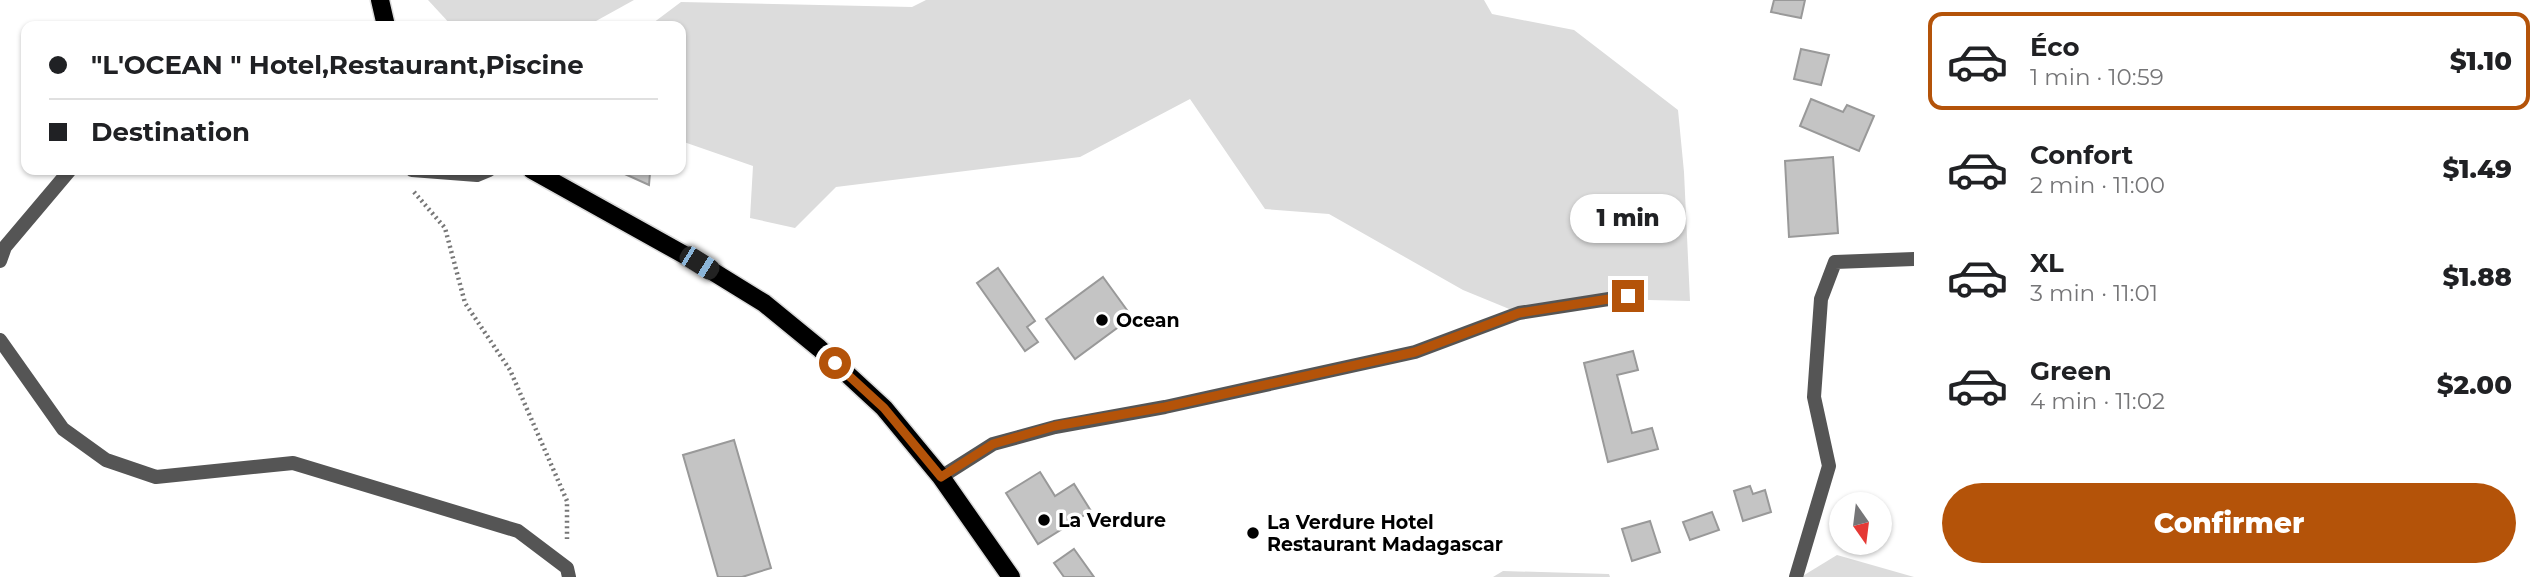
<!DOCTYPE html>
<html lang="fr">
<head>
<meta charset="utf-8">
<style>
  body { margin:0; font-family:Montserrat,sans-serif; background:#f6f6f6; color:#202124; height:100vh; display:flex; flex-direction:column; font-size:26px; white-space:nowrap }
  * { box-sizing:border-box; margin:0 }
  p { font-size:23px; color:#757577 }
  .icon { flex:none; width:38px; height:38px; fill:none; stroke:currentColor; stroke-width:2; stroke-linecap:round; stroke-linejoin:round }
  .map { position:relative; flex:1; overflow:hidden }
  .details { display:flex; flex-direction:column; background:#fff; width:630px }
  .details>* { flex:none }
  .banner { position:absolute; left:21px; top:21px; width:665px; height:154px; border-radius:14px; box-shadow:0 2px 5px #0004; display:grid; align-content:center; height:154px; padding:0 28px; background:#fff }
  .needle { width:46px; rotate:166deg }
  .buttons { position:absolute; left:1829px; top:492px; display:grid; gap:14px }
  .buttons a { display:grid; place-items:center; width:63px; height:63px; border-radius:50%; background:#fff; box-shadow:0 2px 5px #0004; font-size:35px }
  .end { position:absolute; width:32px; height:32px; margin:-16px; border:9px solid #b45309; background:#fff; box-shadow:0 0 0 4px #fff }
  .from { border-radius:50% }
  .bubble { position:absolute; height:49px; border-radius:24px; background:#fff; box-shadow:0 2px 5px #0004; font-size:23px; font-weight:800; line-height:49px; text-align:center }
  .car { position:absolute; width:21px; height:42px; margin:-21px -10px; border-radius:9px; box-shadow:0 0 5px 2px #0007; background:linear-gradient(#222 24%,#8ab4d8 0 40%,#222 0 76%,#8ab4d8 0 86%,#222 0) }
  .banner b { display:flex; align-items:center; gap:24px; height:66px; font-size:26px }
  .banner b+b { border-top:2px solid #e0e0e0 }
  .banner i { width:18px; height:18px; background:#202124 }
  ul { padding:12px 0 0; list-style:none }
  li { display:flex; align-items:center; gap:21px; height:98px; margin:0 14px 10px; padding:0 14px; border:4px solid transparent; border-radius:14px }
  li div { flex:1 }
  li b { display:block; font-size:26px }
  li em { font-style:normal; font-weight:800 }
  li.active { border-color:#b45309 }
  li>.icon { width:63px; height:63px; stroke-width:1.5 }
  .primary-button { display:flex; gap:14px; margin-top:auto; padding:14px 28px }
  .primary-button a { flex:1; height:80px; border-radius:42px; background:#b45309; color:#fff; font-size:28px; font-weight:800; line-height:80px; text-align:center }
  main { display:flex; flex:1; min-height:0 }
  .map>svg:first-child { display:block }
</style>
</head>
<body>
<main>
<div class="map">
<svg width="1914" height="577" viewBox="0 0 1914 577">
  <rect width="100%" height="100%" fill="#fff"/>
  <g fill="#dcdcdc">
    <path d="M428,0H634L587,26H452Z"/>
    <path d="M926,0H1484L1492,14L1574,30L1678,110L1684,172L1690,301L1608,299L1519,313L1463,290L1329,214L1265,209L1190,99L1080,157L836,187L795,228L750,218L753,166L681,141V26H649L681,2L912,7Z"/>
    <path d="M1837,555L1914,577H1801Z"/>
    <path d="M1503,571L1609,574L1610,577H1493Z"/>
  </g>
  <g fill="#c4c4c4" stroke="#999" stroke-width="2">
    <path d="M1774,0H1805L1801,18L1771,12Z"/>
    <path d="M1801,49L1829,55L1821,85L1794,79Z"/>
    <path d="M1811,99L1843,112L1847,105L1874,116L1859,151L1800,126Z"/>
    <path d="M1833,157L1838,233L1789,237L1785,161Z"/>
    <path d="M616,170H643L650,173L649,185Z"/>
    <path d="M998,268L1035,321L1027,327L1038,342L1025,351L977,283Z"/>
    <path d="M1103,277L1132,317L1075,359L1046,319Z"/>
    <path d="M1633,351L1638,370L1617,375L1632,433L1652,428L1658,449L1608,462L1584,363Z"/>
    <path d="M734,440L771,568L742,577H718L683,455Z"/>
    <path d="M1040,472L1055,496L1074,484L1091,511L1038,544L1006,493Z"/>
    <path d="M1750,486L1753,494L1765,490L1771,512L1743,521L1734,491Z"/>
    <path d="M1712,512L1719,530L1690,540L1683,522Z"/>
    <path d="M1650,521L1660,552L1632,561L1622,529Z"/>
    <path d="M1074,549L1094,577H1064L1054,563Z"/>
  </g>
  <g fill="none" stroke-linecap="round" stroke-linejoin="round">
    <g stroke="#dbdbdb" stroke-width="21">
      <g id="primary">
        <path d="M380,0L386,26"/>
        <path d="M532,170L699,263L764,303L819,348L884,408L941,477L1011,577"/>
      </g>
    </g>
    <path stroke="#777" stroke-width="4.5" stroke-dasharray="2 3.5" stroke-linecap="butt" d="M414,192L445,228L465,303L510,370L567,501V539"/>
    <g stroke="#555" stroke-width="14">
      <path d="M412,170L477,175L489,170"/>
      <path d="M0,261L5,247L70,170"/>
      <path d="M0,340L63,429L106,460L156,477L293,463L518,531L567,568L569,577"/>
      <path d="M941,477L993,444L1055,427L1165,407L1415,352L1519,313L1628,296"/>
      <path d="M1796,577L1829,466L1814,397L1821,299L1835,262L1914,259"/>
    </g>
    <use href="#primary" stroke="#000" stroke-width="18"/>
  </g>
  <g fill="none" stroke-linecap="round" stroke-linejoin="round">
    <path stroke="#b45309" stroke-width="9" d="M835,363L884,408L941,477L993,444L1055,426L1165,407L1415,352L1519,313L1628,296"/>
  </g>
  <g fill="#000" stroke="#fff" stroke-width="2.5">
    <circle cx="1102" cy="320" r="7"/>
    <circle cx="1044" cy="520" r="7"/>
    <circle cx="1253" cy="533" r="7"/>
  </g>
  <g text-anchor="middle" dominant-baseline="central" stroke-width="7" stroke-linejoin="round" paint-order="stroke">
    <g font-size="19" font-weight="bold" fill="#000" stroke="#fff" text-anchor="start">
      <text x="1116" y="320">Ocean</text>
      <text x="1058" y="520">La Verdure</text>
      <text x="1267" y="522">La Verdure Hotel<tspan x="1267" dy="22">Restaurant Madagascar</tspan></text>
    </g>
  </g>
</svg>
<div class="buttons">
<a><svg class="needle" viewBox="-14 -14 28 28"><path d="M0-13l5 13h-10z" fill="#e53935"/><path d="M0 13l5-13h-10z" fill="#757577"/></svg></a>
</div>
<i class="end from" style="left:835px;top:363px"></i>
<i class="end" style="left:1628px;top:296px"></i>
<div class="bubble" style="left:1570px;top:194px;width:116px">1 min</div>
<i class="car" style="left:699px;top:263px;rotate:122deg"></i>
<div class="banner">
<b><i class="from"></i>&quot;L'OCEAN &quot; Hotel,Restaurant,Piscine</b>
<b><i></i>Destination</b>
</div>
</div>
<section class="details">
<ul>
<li class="active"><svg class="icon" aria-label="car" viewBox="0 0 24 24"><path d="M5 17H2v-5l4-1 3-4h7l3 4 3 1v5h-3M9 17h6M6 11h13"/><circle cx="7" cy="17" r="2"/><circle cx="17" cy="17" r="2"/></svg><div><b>Éco</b><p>1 min · 10:59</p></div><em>$1.10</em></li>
<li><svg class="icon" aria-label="car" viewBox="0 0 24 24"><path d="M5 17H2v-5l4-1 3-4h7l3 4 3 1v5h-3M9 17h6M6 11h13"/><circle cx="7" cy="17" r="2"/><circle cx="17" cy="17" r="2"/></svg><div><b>Confort</b><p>2 min · 11:00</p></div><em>$1.49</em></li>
<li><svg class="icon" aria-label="car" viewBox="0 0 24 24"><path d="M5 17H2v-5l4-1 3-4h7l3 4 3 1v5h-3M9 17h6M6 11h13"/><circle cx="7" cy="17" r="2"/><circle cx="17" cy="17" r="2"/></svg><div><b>XL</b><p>3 min · 11:01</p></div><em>$1.88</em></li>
<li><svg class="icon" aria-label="car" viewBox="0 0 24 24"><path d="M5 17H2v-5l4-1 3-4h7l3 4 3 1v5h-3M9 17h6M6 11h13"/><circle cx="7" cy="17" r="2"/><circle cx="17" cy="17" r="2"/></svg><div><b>Green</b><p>4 min · 11:02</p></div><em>$2.00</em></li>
</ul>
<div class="primary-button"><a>Confirmer</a></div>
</section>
</main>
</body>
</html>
